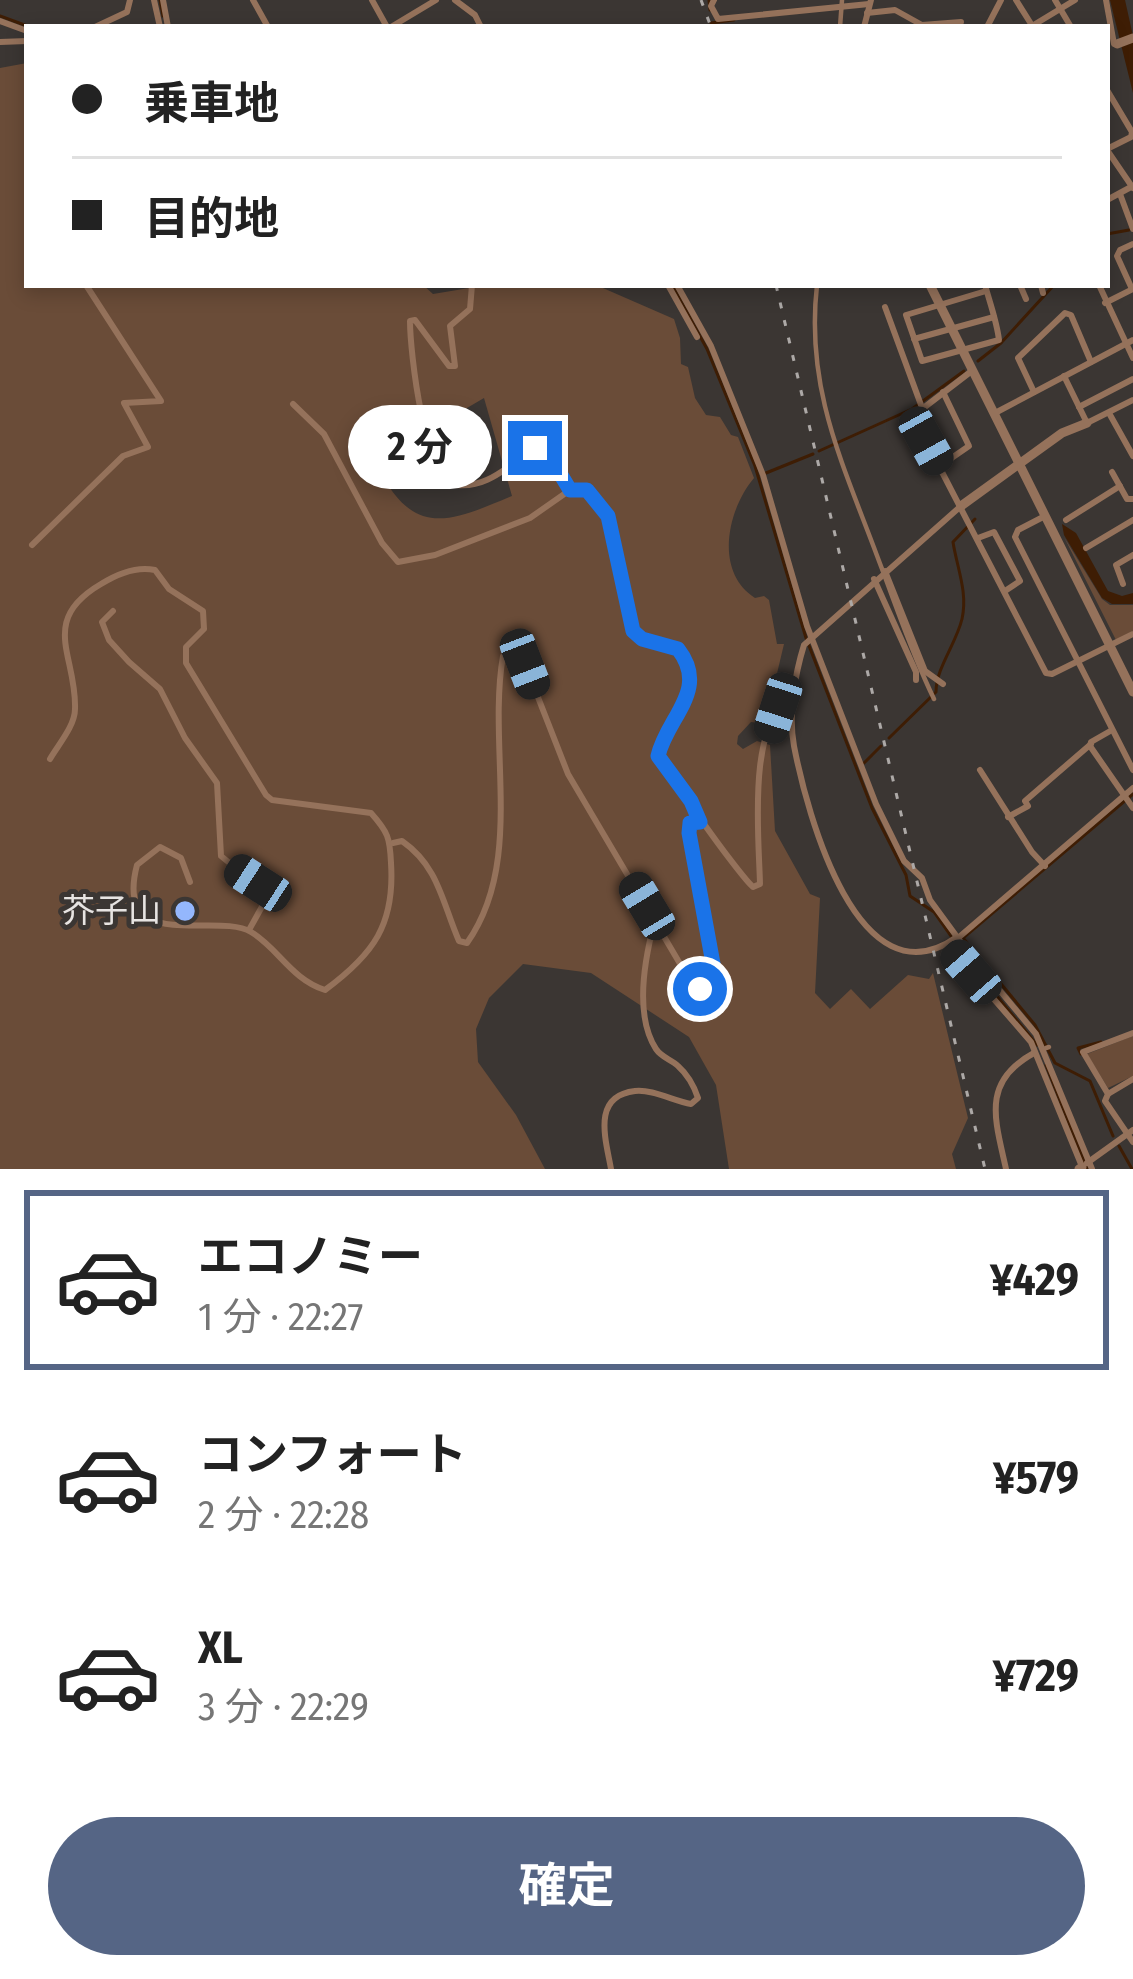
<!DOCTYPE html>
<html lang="ja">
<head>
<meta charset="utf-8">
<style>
  body { margin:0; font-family:"Fira Sans Condensed","Noto Sans JP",sans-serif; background:#f6f6f6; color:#222; height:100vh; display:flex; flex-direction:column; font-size:45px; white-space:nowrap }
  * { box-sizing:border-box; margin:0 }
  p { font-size:39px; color:#767676 }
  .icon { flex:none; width:66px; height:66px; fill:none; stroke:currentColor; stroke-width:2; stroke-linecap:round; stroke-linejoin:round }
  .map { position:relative; height:1169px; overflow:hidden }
  .sheet { display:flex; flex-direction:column; background:#fff; flex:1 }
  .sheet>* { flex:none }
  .banner { position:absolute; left:24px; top:24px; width:1086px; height:264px; border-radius:0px; box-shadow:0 6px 18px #0003; display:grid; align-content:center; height:264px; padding:0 48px; background:#fff }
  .end { position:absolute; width:54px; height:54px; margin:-27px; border:15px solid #1a73e8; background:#fff; box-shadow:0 0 0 6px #fff }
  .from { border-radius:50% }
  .bubble { position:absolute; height:84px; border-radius:42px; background:#fff; box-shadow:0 6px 18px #0003; font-size:39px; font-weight:700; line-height:84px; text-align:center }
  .car { position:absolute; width:36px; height:72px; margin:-36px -18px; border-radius:15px; box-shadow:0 0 9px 3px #0007; background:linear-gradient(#222 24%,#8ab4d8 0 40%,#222 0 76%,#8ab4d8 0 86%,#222 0) }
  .banner b { display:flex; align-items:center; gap:42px; height:114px; font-size:45px }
  .banner b+b { border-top:3px solid #e0e0e0 }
  .banner i { width:30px; height:30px; background:#222 }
  ul { padding:21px 0 0; list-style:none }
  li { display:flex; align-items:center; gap:36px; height:180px; margin:0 24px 18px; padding:0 24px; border:6px solid transparent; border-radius:0px }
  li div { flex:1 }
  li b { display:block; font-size:45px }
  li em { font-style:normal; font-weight:700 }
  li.active { border-color:#556585 }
  li>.icon { width:108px; height:108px; stroke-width:1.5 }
  .action { display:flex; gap:24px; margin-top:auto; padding:24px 48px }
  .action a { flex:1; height:138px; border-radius:72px; background:#556585; color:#fff; font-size:48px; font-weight:700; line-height:138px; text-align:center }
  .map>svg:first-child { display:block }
</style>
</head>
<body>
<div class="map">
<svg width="1133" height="1169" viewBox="0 0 1133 1169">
  <rect width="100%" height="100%" fill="#3b3633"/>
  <g fill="#6a4c38" fill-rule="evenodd">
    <path d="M27,63V285H423L433,294L487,285H596L674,319L680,338L681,364L688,367L695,398L706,415L720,417L731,435L738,437L754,478C727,510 714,572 755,598L764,596L769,600L777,644H784L765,724L751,722L738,736L737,744L743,749L757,741L770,745L775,831L810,894L820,898L815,993L830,1009L851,989L870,1009L908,975L929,979L933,973L968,1118L952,1154L956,1169H729L716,1085L689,1037L591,973L523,964L489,998L476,1029L478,1062L516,1115L545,1169H0V68ZM484,398L512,496C446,524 412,538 375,462Z"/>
    <path d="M1064,537L1102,599L1110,605H1133V631L1116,640Z"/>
    <path d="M1133,1036V1076L1108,1088L1087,1054Z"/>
  </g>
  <g fill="#3e1d04">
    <path d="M1110,0H1125L1133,36V93Z"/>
    <path d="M1062,524L1076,533L1108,591L1122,596L1133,593V604H1112L1102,598L1064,535Z"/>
  </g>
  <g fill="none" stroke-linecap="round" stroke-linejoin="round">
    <g stroke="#3e1d04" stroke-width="3">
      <path d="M160,0L163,16"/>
      <path d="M709,0L710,10"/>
      <path d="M0,16L30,27"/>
      <path d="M711,23L734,20"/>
      <path d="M1107,234L1129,230"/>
      <path d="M672,285L707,349L755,466L806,638L872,808L906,875L910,896L934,912L972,966L1037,1045"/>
      <path d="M978,361L1001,343L1054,285"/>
      <path d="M819,451L912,409L964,371"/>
      <path d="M766,473L813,454"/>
      <path d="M889,738L936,692C936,668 956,644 962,619C968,592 957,568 953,542L975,519"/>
      <path d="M864,763L881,746"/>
      <path d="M963,938L1035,1025L1055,1063L1090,1081L1113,1136"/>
      <path d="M963,938L1133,794"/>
      <path d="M1081,1054L1078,1048L1101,1042"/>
      <path d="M1046,1065L1087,1169"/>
      <path d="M1119,1146L1132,1169"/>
    </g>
    <g stroke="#95725b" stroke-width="4.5">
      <path d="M840,27L842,0"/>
      <path d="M817,285C805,390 844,466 879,561C897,608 912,654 934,699"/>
      <path d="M1046,1048L1049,1047"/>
    </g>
    <g stroke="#95725b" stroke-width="6">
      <path d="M154,0L160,27"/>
      <path d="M163,0L168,27"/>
      <path d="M253,0L268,27"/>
      <path d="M372,0L387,27"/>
      <path d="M455,0L475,15L481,27"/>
      <path d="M714,0L711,6L718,19L869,4"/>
      <path d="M1016,0L1033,27"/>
      <path d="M1055,0L1071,27"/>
      <path d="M1106,0L1114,44"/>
      <path d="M867,13L895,10L922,25L961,22"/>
      <path d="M0,21L27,31"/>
      <path d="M1032,26L1075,0"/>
      <path d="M95,27L127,12L130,0"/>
      <path d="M391,27L436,0"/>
      <path d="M864,27L871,0"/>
      <path d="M987,27L1001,0"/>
      <path d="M0,42L27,41"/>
      <path d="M1107,90L1132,132L1131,137L1107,149"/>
      <path d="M1107,150L1133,188"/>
      <path d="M1120,194L1133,229"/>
      <path d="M1107,200L1131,187"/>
      <path d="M472,285L470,309L450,326L455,366H449L415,320L410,321C410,350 424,481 457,485C491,489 513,459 541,447L570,490"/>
      <path d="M668,285L697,337"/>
      <path d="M677,285L711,346L763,475L807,626L876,804L904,861L922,878L930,900L971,956L1036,1034L1092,1169"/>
      <path d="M985,285C990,303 997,322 999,340L922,361L906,315L986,291"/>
      <path d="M1020,285L1026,299"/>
      <path d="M1041,285L1043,293"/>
      <path d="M1099,285L1133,358"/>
      <path d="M1132,289L1117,256L1120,250L1133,244"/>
      <path d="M1105,303L1133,289"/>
      <path d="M885,307L921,405"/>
      <path d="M914,339L994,317"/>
      <path d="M973,370L913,416L1046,673L1052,674L1133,634"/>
      <path d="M1064,376L1087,423L1133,400"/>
      <path d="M1034,392L1018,358L1065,313L1071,315L1091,362"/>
      <path d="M293,404L324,434L382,543L398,562L435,555L530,518L570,490L592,493L608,516L633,631L642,639L678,649C715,694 666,711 659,750C656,760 739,875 753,887L760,884C759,837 746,721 794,694"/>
      <path d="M1079,407L1133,379"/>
      <path d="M995,413L1133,340"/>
      <path d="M1109,413L1133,456"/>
      <path d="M940,466L969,446L943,392"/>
      <path d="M1112,472L1127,499H1133"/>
      <path d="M1045,516L1018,530L1015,537L1133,770"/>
      <path d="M1066,520L1120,486"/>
      <path d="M978,538L994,532L1020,581L1005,591"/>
      <path d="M32,545L123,456L148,447L124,403L161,401L86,285"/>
      <path d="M1086,548L1133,520"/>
      <path d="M885,571L925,671L943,684"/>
      <path d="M874,579L916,672V680"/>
      <path d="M1123,584L1116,565L1133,555"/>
      <path d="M113,611L102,622L109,640L129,662L160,689L185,738L217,783L221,856L265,892L264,903L249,930"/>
      <path d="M1112,730L1091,742L1090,746L1133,808"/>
      <path d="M50,759C58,745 75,726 75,709C77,656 38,621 101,584C117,574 137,566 155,570L169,589L203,611L204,629L186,647V663L266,795L272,800L371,813C388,832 390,838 391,863C395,924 374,954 325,990C291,979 278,948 251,932C217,911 113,956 137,865L160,847L181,858L190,882"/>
      <path d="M980,770L1032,852L1045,866"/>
      <path d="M1008,817L1028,806L1025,801L1091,744"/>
      <path d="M393,843L402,841C439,867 442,902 459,941L467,943C525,861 487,748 503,656L512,651L525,664L568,774L689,979L700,989L710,983L714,969L690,833V823L700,822"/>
      <path d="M957,937C858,1007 807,813 794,746C788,714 795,674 804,645L961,506"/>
      <path d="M958,938L1133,788"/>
      <path d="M947,945L1031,1042L1083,1169"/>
      <path d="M1133,1033L1083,1052L1108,1094L1105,1101L1133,1142"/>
      <path d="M1108,1094L1133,1079"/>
      <path d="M1087,1163L1133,1130"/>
      <path d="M611,1169C606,1140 591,1096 635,1091C652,1089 674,1101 691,1104L698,1098C694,1086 687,1074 678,1066C671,1059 662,1058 656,1049C634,1015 645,957 655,920"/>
      <path d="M1006,1169C995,1119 981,1082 1034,1053"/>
    </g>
    <g stroke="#95725b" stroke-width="9">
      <path d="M1117,44L1133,38"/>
      <path d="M930,285L1133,692"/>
      <path d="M961,506L1062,433L1087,423"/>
      <path d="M1079,1169L1082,1167"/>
    </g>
    <g stroke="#ada9a7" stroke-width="3" stroke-dasharray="6 12" stroke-linecap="butt">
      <path d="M701,0L711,27"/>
      <path d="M776,285L985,1169"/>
    </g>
  </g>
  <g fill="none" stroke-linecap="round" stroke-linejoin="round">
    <path stroke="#1a73e8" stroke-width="15" d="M535,448L546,450L570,490H587L608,516L633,631L642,639L678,649C710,690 667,717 658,756L691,801L700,822L690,823L689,833L714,969L710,983L700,989"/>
  </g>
  <circle fill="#94b7fd" stroke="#3b3633" stroke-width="4.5" cx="185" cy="911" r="12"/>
  <g text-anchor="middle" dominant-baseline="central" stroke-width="10" stroke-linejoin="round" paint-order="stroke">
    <g font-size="33" fill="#e7e4e2" stroke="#3b3633" text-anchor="end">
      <text x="161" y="911">芥子山</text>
    </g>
  </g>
</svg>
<i class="end from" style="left:700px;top:989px"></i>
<i class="end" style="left:535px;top:448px"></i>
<div class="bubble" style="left:348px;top:405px;width:144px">2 分</div>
<i class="car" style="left:926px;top:441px;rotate:151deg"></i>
<i class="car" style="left:525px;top:664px;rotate:159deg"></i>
<i class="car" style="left:778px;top:708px;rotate:198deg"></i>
<i class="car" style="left:258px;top:883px;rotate:303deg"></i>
<i class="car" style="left:647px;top:906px;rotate:329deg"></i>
<i class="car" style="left:971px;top:972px;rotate:319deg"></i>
<div class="banner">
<b><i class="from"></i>乗車地</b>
<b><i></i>目的地</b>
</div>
</div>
<section class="sheet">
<ul>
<li class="active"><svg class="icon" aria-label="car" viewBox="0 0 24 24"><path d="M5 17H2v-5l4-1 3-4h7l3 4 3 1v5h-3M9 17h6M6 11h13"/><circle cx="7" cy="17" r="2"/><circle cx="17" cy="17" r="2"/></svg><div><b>エコノミー</b><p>1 分 · 22:27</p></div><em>¥429</em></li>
<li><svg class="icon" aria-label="car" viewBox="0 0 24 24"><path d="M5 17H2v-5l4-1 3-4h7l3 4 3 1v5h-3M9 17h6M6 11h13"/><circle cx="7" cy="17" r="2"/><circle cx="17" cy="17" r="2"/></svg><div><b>コンフォート</b><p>2 分 · 22:28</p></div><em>¥579</em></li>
<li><svg class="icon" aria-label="car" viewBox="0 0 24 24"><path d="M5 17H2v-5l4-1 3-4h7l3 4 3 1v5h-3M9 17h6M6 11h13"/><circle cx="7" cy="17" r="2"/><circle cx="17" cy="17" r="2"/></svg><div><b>XL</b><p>3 分 · 22:29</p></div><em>¥729</em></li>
</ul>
<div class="action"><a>確定</a></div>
</section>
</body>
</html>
